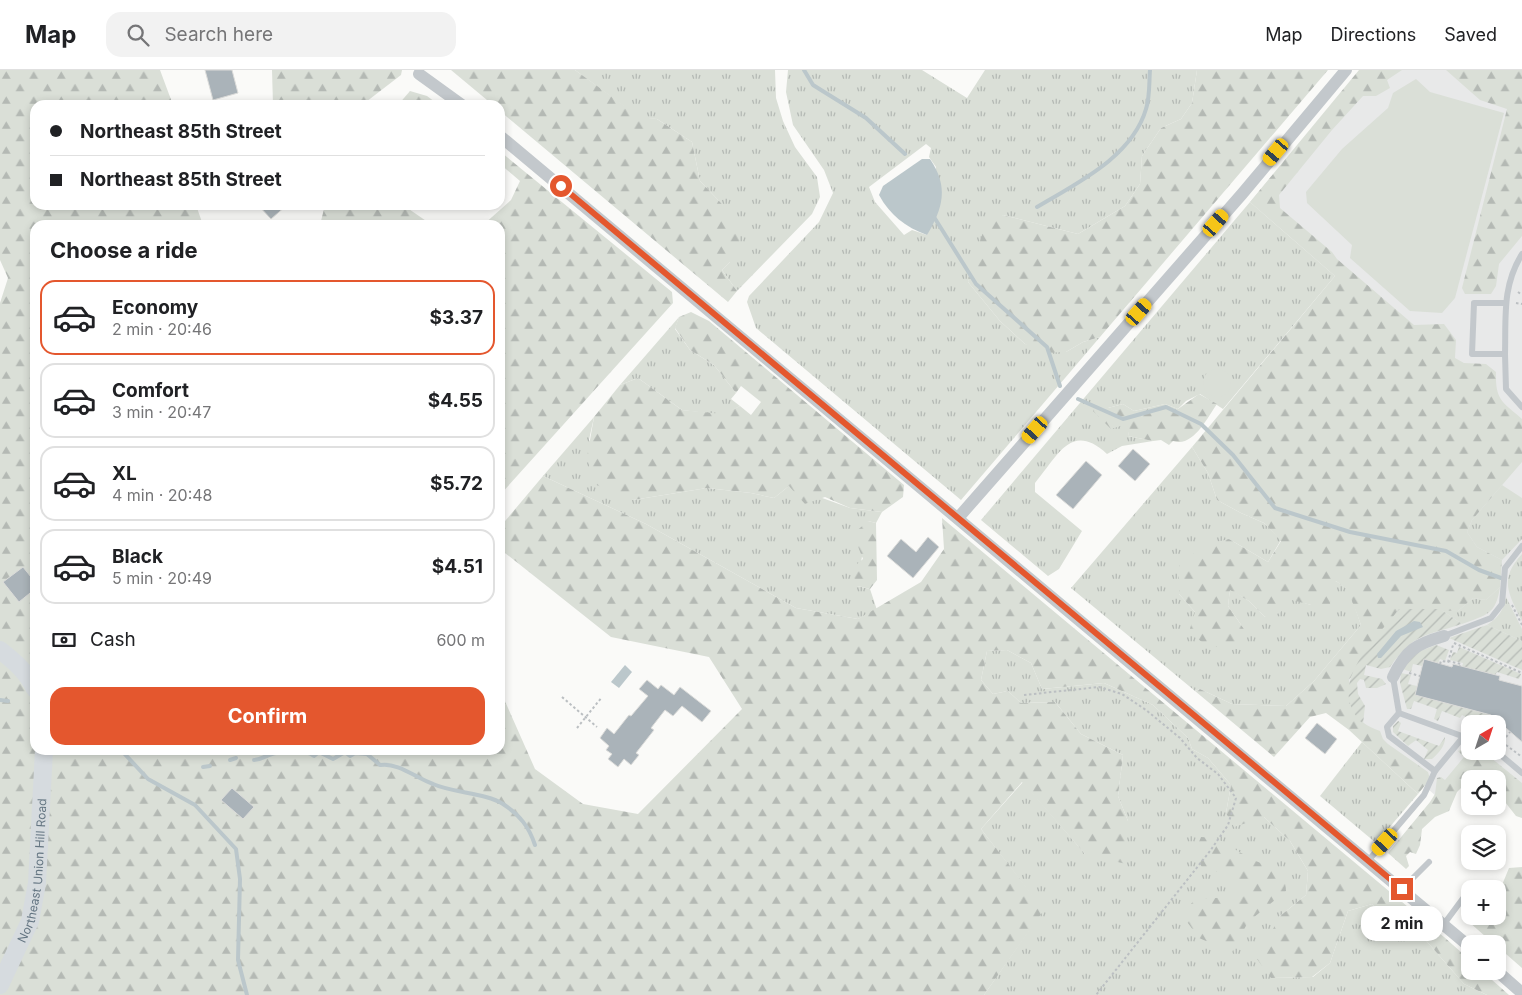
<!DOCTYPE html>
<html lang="en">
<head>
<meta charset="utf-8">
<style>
  body { margin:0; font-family:Inter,sans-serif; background:#f2f2f2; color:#202124; height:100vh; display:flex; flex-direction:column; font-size:19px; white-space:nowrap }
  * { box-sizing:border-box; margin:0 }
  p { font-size:16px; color:#757577 }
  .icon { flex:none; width:28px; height:28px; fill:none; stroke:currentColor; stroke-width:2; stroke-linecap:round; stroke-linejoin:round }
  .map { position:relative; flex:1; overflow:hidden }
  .drawer { position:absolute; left:30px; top:150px; width:475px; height:535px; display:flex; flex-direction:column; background:#fff; border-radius:15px; box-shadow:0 2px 8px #0003 }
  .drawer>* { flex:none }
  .banner { position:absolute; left:30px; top:30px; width:475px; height:110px; border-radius:15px; box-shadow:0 2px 8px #0003; display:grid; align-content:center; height:110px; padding:0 20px; background:#fff }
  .needle { width:32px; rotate:39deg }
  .tools { position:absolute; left:1461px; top:645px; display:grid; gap:10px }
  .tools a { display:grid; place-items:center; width:45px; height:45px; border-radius:10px; background:#fff; box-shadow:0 2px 8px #0003; font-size:25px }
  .end { position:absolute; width:22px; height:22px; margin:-11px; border:6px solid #e4572e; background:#fff; box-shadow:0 0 0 2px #fff }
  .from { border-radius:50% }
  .bubble { position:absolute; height:35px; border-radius:15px; background:#fff; box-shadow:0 2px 8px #0003; font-size:16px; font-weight:700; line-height:35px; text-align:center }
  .car { position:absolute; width:15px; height:30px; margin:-15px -8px; border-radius:6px; box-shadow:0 0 4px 1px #0007; background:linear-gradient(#f5c518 24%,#345 0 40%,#f5c518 0 76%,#345 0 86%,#f5c518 0) }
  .banner b { display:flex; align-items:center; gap:18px; height:48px; font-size:19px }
  .banner b+b { border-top:1px solid #e0e0e0 }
  .banner i { width:12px; height:12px; background:#202124 }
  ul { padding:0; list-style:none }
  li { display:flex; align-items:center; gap:15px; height:75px; margin:0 10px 8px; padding:0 10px; border:2px solid #e0e0e0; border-radius:15px }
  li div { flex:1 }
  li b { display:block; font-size:19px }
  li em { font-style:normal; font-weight:700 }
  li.on { border-color:#e4572e }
  li>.icon { width:45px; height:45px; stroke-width:1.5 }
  h2 { padding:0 20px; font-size:22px; line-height:60px }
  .pay { display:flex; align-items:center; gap:12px; height:55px; padding:0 20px; font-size:19px }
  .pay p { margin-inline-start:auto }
  .primary-button { display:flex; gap:10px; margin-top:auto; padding:10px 20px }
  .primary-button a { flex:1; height:58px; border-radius:15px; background:#e4572e; color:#fff; font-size:20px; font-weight:700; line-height:58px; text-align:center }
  header { display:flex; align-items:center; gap:30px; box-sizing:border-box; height:70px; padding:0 25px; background:#fff; border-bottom:1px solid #e0e0e0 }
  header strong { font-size:24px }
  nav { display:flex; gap:28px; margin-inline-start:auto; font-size:18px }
  .search { width:350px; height:45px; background:#f2f2f2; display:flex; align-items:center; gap:12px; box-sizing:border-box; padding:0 18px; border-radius:15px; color:#757577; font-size:19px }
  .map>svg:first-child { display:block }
</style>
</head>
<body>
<header>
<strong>Map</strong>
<div class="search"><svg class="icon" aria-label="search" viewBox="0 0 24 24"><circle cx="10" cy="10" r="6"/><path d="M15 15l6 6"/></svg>Search here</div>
<nav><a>Map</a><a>Directions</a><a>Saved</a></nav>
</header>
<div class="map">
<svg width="1522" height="925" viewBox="0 0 1522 925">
  <defs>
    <pattern id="grass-tufts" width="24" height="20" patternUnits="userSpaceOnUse" patternTransform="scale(1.25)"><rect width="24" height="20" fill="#dadfd7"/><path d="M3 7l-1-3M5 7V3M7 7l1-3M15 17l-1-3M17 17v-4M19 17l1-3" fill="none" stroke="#b4b9b4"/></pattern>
    <pattern id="forest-firs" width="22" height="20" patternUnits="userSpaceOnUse" patternTransform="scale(1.25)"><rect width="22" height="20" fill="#dadfd7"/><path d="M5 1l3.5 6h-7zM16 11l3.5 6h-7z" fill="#b4b9b4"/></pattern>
    <pattern id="garden-furrows" width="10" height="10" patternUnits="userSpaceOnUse" patternTransform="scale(1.25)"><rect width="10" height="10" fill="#dadfd7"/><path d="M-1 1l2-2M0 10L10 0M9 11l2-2" fill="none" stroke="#b4b9b4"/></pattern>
  </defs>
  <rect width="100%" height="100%" fill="#fafaf8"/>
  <g fill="#e8e9e9" fill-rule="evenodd">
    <path d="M1362,0H1508L1522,12V368L1250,132Z"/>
    <path d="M1522,390V731L1476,692L1443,732L1318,624ZM1470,654H1498V681H1470Z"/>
  </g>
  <g fill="url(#grass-tufts)" fill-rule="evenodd">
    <path d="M575,0H775L776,28L783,51L795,77L817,107L820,127L812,144L737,221L722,200L730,192L722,134L700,111L692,72L657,49L640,48Z"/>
    <path d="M788,0H922L967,28L985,0H1197L1192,33L1181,49L1161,58L1142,86L1140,114L1125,136L1078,164L1003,145L974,196L968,212L1000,251L1025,274L1066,282L1083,272L1100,267L961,430L756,258L747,232L749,226L819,152L833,123L824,100L793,55L786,22ZM926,74L931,78L929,87L936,97L927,165L912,160L904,165L875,132L869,117Z"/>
    <path d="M1250,132L1335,206L1223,339L1200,324L1186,331L1178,339L1165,334L1134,341L1123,334L1108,338L1131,353L1128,366L1153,371L1122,376L1107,384C1071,351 1058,386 1035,413V422L1082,461L1059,499L1048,506L981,450Z"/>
    <path d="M679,247L675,259L690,280L714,295L736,323L731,329L740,336L723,345L682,340L638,308L620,315Z"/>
    <path d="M594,347L589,370L633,430L707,418L751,423L774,428L789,416L850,438L882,442L876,453L868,451L857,516L870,519L877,540L858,549L796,538L646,454L543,406Z"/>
    <path d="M1192,377L1208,403L1217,430L1241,443L1264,453L1281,470L1268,492L1229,469L1179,524L1195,542L1244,559L1228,536L1230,519L1249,531L1265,547L1288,528L1311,535L1336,511L1349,520L1361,555L1314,611L1286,636L1232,634L1200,619L1195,621L1071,518Z"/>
    <path d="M1502,415L1522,428V469L1502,490L1477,477L1467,462L1472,450Z"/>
    <path d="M1522,484V551C1508,523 1499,509 1522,484Z"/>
    <path d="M1500,517C1496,545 1486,545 1462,554L1440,539L1458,541L1473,528L1486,530Z"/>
    <path d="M1506,527L1522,559V571L1487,555C1499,547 1503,541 1506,527Z"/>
    <path d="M1007,580L1031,593L1042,619L1104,613L1153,635L1188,668L1192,679L1208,688L1231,715L1226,743L1264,747L1290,771L1308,801L1306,825L1280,846L1271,908L1313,907L1330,893L1348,841L1372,834L1388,852L1422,866L1464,914L1487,925H984L1043,840L981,759L1023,712L1085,784L1128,751L1118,726L1123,685L1081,664L1055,632L1021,633L1008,621L993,624L981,610L987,581Z"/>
    <path d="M1362,672L1418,724L1376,773L1320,726Z"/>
  </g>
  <g fill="url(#forest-firs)">
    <path d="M0,0H160L173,35H35V135H196L203,155H35V680H500V620L535,699L583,734L638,744L742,639L709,587L611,567L500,479V457L543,406L646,454L796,538L858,549L921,512L944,479L942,448L1444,867L1470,890V901H1482L1509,925H1487L1464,914L1422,866L1388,852L1372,834L1348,841L1330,893L1312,907L1271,908L1257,889L1280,846L1306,825L1308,801L1290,771L1264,747L1234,757L1226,743L1231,715L1208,688L1192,679L1188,668L1153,635L1104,613L1042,619L1031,593L1007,580L987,581L981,610L993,624L1008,621L1021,633L1055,632L1081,664L1123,685L1118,726L1128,751L1126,794L1085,784L1022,712L981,759L1044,840L984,925H0V233L8,208L0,190Z"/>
    <path d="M272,0H402L401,5L362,35H273Z"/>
    <path d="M451,0H575L640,47L657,49L692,72L700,111L722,134L740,168L730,192L722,200L737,221L728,232L500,41V35H493Z"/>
    <path d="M1197,0H1328L1100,267L1083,272L1066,282L1042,283L1025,274L1000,251L968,212L984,158L1003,145L1078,164L1125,136L1140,114L1142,86L1161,58L1181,49L1192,33Z"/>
    <path d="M1359,0H1402L1387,10L1390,18L1376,26H1363L1332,60L1279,125L1280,138L1332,182L1337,189L1414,255L1444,254L1456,270L1455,288L1464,293L1486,294L1496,302C1495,331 1503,332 1522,349V392L1472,450L1467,462L1477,477L1502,490L1500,517L1486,530L1473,528L1458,541L1399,539L1349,610C1354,638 1351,651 1380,661L1383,669L1388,674L1428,702L1430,709L1418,724L1349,660L1326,643L1310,647L1274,687L1195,621L1200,619L1232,634L1286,636L1314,611L1361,555L1348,520L1336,511L1330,534L1311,535L1288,529L1280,543L1265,547L1249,531L1230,520L1228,536L1244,559L1237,579L1207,576L1189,562L1195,542L1179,524V493L1208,474L1229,469L1268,492L1281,471L1264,453L1241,443L1217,430L1208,403L1192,377L1335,206L1250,132Z"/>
    <path d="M1446,0H1522V166L1499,194L1496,216L1491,224H1465L1462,218L1507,39L1480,30Z"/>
    <path d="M410,21L427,26L439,35H398Z"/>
    <path d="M502,83L672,222L673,233L500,425V155H483L511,130L520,111L500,94Z"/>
    <path d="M325,135H403L432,155H320Z"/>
    <path d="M691,242L709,251L904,415L903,427L882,442L850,438L825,427L805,434L789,416L774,428L751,423L707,418L633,430L594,414L587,387L594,347L620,315L638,308L682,340L723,344L740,336L751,345L761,332L741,316L736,323L714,295L690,280L675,258L679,247Z"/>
    <path d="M1199,324L1217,334C1207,348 1193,378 1173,371L1169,375L1161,370L1153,371L1128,366L1130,353L1111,359L1093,341L1095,334L1108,338L1123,334L1134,341L1165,334L1178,339Z"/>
    <path d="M868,451L876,453L877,510L870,519L857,516L851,499L863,489L853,464Z"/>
    <path d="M1470,677V681L1485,683L1522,713V748L1516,746L1498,723V709H1470L1457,722L1449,741L1435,747L1422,759L1420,775L1416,784L1410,782L1406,786L1409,796L1406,799L1388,783L1430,732L1435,724L1437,708L1441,707L1445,710L1464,687L1458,681Z"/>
    <path d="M1201,767L1216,768L1253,790L1284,802L1286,821L1248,852L1232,882L1199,868L1182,845L1195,829L1236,827V811L1219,802L1203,799L1194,784Z"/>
    <path d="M1522,797V898L1498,877V874H1494L1461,845L1470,834V846H1498V819L1502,815L1509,798Z"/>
  </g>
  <g fill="url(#garden-furrows)">
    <path d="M1399,539H1440L1462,554C1425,566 1414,563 1390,597L1381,599L1366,595L1364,605L1382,609L1386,614L1377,618H1366L1364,610L1360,609L1357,613L1358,624L1365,636L1363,654C1324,615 1374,571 1399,539Z"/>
    <path d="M1487,555L1522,571V600L1449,568Z"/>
    <path d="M1436,575L1449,580L1445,591L1440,589L1438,593L1422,596L1413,594L1411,602L1403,599L1415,583Z"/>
    <path d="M1459,577L1521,604L1519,609L1497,602L1495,605L1462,597L1463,593L1450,590L1453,582L1457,583Z"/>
    <path d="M1401,603L1411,605L1408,614L1417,616L1415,625L1498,647L1497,650L1506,658L1498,668V654H1480L1462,645L1460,648L1442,641L1438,651L1434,649L1437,639L1414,631L1411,639H1407L1400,613Z"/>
    <path d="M1398,651L1401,653L1398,661L1439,676L1445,667C1446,675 1438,684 1432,689H1424L1428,680L1416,670L1408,676L1393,662V656Z"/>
  </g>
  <g fill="#dadfd7">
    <path d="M1416,9L1430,22L1504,43L1455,228L1442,243L1410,241L1350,188L1352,175L1307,133L1306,122L1342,79L1388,38L1393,23Z"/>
    <circle cx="1217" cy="313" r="14"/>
  </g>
  <g fill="#bbc7cb">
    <path d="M922,89H930C949,117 943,138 927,165C905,157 890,145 879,125L883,116Z"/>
    <path d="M1414,551L1420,552L1423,557L1401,566L1381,588H1378L1377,584L1396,561Z"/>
    <path d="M625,595L632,602L619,618L611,612Z"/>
  </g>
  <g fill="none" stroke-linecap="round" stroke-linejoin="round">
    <g stroke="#bbc7cb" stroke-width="4">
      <path d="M804,0L813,15L866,48L905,84"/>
      <path d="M1037,137C1077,113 1132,87 1146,39C1150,27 1149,12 1150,0"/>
      <path d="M934,147L976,214L1047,277L1060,316"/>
      <path d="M1078,329L1123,349L1166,337L1201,354L1233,385L1275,438L1350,462L1446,481L1479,500L1501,508"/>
      <path d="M0,630L8,631"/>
      <path d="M121,680L148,709L195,735L236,779L240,809L238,890L247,925"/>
      <path d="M230,690L236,688"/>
      <path d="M254,690C260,690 263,687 269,685C281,681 305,679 314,686L319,682L333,689L345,682L350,686L355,683L367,684L380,695C398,692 416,708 433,714C453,723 486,723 503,734C520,745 529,757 535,775"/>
      <path d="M203,697L210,696"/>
    </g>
  </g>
  <g fill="#aab3b9" stroke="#dcdcda">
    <path d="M205,0H232L238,23L213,30Z"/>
    <path d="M258,135H287L271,149Z"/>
    <path d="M1133,379L1150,394L1135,411L1118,396Z"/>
    <path d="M1086,391L1102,405L1073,439L1056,425Z"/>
    <path d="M928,467L939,477L913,508L887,486L901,469L916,482Z"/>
    <path d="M23,497L35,512V519L19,532L3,512Z"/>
    <path d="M1424,589L1452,597L1453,594L1500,606L1499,610L1522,616V672L1491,645L1415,625Z"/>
    <path d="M647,610L658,619L661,615L674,625L680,617L711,641L702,652L682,636L673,646L665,640L651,658L654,660L636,683L639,685L631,695L624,689L618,697L608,689L612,684L606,680L609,676L600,668L607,658L614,664L629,645L631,646L648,626L639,619Z"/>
    <path d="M1317,653L1337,669L1325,684L1305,668Z"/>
    <path d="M232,718L254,737L243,749L221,730Z"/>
  </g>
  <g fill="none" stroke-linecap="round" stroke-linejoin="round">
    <g stroke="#bbbfc2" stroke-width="2" stroke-dasharray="2.5 2.5" stroke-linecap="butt">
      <path d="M1518,222L1522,225"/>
      <path d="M1516,233L1522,234"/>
      <path d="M1512,535L1522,555"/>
      <path d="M1454,573L1522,603"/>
      <path d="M1448,591L1461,594L1460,596"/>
      <path d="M1440,594L1441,591L1448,592L1453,575"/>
      <path d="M1409,603L1420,606"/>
      <path d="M1024,625L1099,617L1122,624L1146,640L1180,668L1197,688L1218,704L1236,728L1228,755L1210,781L1096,925"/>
      <path d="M562,627L597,657"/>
      <path d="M577,658L602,627"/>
      <path d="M1498,669L1522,687"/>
      <path d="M1503,671L1510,662"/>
    </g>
    <g stroke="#c3c8cc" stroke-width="6">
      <path d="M1506,233H1474L1472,284H1505C1506,247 1502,216 1522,184"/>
      <path d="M1505,284L1506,319L1522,337"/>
      <path d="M1444,566L1491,548L1502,534L1505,498L1522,476"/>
      <path d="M1393,607L1399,643L1470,669"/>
      <path d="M1399,643L1387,657L1389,666L1435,701L1464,666"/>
      <path d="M1496,681L1522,703"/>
      <path d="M1368,791L1424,725L1435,701"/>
      <path d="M1402,819L1429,792"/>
      <path d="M1444,854L1467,823"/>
    </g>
    <g stroke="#c3c8cc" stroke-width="12">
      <path d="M419,4L462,35"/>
      <path d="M500,66L1470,877"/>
      <path d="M958,448L1242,124L1346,0"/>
      <path d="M1393,607C1406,580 1416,574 1444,566"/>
      <path d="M1497,901L1522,923"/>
    </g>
    <g stroke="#d6dbdf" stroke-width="18">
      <path d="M0,580C15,592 27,602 35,619"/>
      <path id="s1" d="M0,915L30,851L37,813L44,680"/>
    </g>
  </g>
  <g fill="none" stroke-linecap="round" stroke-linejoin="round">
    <path stroke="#e4572e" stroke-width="6" d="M561,116L1402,819"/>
  </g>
  <g text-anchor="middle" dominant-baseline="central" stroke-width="5" stroke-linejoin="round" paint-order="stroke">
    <g font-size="12" fill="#657683" stroke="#fff">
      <text stroke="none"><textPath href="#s1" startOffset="121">Northeast Union Hill Road</textPath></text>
    </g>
  </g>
</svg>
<div class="tools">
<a><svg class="needle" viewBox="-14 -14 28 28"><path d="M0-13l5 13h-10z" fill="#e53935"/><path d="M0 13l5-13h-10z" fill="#757577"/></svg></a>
<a><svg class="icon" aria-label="locate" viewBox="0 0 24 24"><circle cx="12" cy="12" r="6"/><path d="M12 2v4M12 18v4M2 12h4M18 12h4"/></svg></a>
<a><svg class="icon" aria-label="layers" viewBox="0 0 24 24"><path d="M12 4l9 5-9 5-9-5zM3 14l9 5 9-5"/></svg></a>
<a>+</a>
<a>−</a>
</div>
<i class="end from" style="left:561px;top:116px"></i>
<i class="end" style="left:1402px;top:819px"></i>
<div class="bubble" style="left:1361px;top:836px;width:82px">2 min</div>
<i class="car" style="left:1276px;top:82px;rotate:220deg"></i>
<i class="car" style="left:1216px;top:153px;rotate:41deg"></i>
<i class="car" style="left:1139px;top:242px;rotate:41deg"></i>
<i class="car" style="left:1035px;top:360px;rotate:221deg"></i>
<i class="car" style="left:1385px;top:772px;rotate:222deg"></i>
<div class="banner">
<b><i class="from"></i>Northeast 85th Street</b>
<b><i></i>Northeast 85th Street</b>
</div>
<section class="drawer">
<h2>Choose a ride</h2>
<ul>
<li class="on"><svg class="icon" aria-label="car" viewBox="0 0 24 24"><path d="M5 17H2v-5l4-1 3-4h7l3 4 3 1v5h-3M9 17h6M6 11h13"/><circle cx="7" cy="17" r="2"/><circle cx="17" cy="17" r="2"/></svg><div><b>Economy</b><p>2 min · 20:46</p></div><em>$3.37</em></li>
<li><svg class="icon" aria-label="car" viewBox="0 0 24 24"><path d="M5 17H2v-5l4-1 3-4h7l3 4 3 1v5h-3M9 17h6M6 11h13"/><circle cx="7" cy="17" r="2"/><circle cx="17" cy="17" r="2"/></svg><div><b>Comfort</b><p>3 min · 20:47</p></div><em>$4.55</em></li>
<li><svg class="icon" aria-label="car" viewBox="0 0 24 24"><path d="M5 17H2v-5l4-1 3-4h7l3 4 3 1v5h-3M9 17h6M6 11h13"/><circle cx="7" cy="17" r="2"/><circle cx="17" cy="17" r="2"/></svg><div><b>XL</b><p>4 min · 20:48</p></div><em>$5.72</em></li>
<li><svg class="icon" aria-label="car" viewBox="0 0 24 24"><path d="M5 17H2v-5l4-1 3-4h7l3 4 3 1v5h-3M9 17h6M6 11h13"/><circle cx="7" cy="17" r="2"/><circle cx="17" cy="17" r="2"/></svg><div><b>Black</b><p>5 min · 20:49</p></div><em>$4.51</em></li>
</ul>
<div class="pay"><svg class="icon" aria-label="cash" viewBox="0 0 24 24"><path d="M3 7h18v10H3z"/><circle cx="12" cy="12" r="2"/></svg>Cash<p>600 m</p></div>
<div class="primary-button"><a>Confirm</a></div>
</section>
</div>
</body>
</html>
